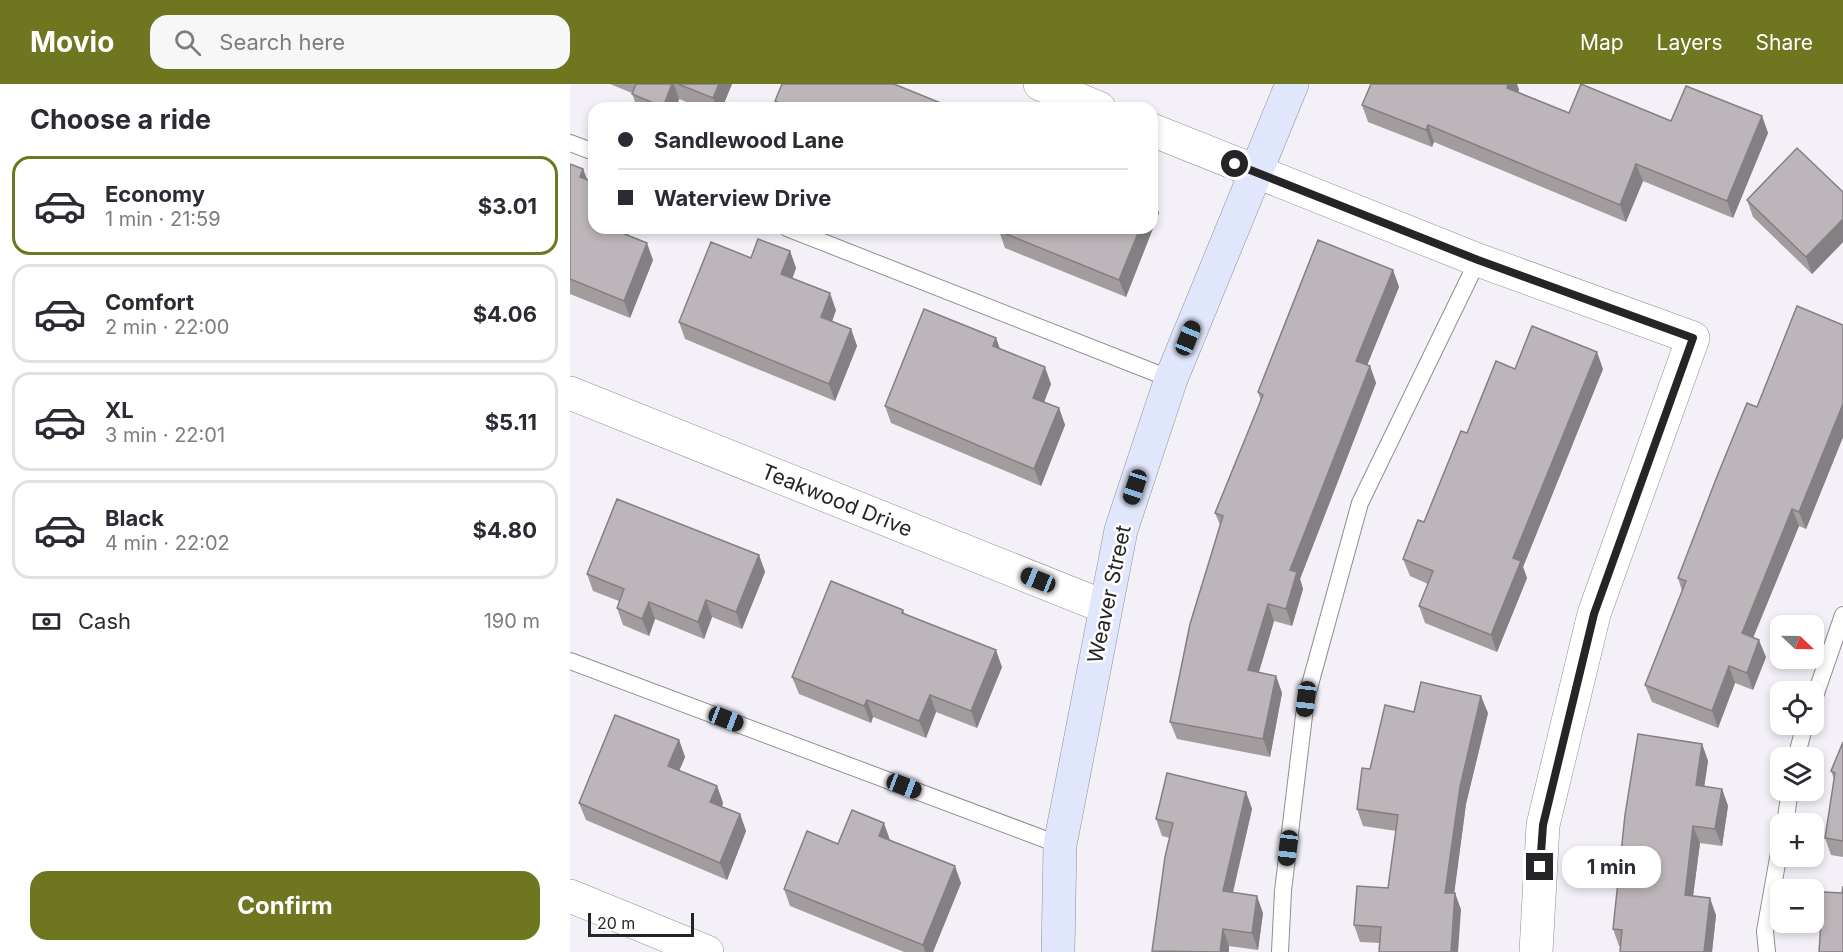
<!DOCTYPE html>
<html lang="en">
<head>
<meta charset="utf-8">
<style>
  body { margin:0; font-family:Inter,sans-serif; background:#f7f7f7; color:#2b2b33; height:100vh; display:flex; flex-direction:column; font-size:22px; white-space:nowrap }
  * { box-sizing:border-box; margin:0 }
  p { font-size:20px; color:#7c7c81 }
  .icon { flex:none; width:33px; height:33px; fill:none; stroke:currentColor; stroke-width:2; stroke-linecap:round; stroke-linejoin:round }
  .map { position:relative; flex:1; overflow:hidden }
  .details { display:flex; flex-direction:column; background:#fff; width:570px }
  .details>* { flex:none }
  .hud { position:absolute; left:18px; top:18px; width:570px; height:132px; border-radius:18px; box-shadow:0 3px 9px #0003; display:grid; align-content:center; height:132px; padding:0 30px; background:#fff }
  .needle { width:39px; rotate:112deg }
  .fabs { position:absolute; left:1200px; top:531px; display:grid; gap:12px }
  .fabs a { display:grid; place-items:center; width:54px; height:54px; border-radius:12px; background:#fff; box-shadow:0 3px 9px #0003; font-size:30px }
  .scale { position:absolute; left:18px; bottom:15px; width:106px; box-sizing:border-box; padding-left:6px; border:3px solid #252427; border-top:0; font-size:16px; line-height:21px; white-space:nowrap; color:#252427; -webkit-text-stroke:4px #fff; paint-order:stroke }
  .end { position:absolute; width:27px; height:27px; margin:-14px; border:8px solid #252427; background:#fff; box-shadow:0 0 0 3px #fff }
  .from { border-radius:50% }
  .bubble { position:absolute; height:42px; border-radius:18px; background:#fff; box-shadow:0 3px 9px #0003; font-size:20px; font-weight:700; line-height:42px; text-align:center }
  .car { position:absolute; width:18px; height:36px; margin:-18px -9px; border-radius:8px; box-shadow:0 0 4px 2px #0007; background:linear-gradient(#222 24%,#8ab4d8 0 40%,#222 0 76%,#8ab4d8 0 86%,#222 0) }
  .hud b { display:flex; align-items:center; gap:21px; height:57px; font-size:22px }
  .hud b+b { border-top:2px solid #e1e1e2 }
  .hud i { width:15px; height:15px; background:#2b2b33 }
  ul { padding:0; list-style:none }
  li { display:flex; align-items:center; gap:18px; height:99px; margin:0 12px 9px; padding:0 18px; border:3px solid #e1e1e2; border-radius:18px }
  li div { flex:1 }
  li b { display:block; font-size:22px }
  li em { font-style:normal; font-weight:700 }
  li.active { border-color:#6e761f }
  li>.icon { width:54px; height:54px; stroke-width:1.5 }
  h2 { padding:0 30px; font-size:27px; line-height:72px }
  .pay { display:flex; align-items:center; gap:15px; height:66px; padding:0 30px; font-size:22px }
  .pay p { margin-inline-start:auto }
  .cta { display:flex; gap:12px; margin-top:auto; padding:12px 30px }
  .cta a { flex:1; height:69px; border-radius:18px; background:#6e761f; color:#fff; font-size:24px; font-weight:700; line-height:69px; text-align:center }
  header { display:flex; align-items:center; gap:36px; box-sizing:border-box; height:84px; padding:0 30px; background:#6e761f; color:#fff }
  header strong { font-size:28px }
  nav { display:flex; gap:33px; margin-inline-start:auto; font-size:21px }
  .search { width:420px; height:54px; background:#f7f7f7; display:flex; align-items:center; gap:15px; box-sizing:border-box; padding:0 21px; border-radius:18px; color:#7c7c81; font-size:22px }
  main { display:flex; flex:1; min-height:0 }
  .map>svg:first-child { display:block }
</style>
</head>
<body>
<header>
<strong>Movio</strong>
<div class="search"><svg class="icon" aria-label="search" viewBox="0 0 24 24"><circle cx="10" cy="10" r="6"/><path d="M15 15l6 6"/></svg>Search here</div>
<nav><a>Map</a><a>Layers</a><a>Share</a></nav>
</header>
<main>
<section class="details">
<h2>Choose a ride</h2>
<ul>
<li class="active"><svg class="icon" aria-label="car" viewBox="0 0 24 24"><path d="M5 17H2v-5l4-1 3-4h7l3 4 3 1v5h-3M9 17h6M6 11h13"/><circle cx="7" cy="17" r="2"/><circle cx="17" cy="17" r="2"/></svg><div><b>Economy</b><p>1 min · 21:59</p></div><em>$3.01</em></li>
<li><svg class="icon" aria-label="car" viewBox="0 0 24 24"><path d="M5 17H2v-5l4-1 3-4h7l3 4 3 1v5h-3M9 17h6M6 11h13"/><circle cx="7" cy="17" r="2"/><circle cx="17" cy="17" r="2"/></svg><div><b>Comfort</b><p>2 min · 22:00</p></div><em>$4.06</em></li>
<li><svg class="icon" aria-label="car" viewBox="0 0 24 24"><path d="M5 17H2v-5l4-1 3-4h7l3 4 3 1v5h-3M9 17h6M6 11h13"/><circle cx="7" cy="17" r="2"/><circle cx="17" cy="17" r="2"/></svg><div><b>XL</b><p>3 min · 22:01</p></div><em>$5.11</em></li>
<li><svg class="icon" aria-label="car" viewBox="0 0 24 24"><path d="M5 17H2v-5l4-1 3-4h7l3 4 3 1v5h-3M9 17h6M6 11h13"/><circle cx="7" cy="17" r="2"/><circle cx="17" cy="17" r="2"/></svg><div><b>Black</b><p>4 min · 22:02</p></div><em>$4.80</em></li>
</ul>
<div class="pay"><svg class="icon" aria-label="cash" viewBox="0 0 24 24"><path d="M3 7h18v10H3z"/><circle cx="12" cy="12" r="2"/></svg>Cash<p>190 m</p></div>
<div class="cta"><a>Confirm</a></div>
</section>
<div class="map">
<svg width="1273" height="868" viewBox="0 0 1273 868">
  <rect width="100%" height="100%" fill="#f4f0f8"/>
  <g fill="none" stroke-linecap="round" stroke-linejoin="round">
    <g stroke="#908d93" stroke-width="18">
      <g id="lane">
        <path d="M0,59L24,68"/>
        <path d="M217,144L601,295"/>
        <path d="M0,577L490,761"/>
        <path d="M1244,615L1273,531"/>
        <path d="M1226,674L1235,640"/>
        <path d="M1215,740L1220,706"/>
        <path d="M710,868L713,807L736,615L790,419L908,176"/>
        <path d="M1197,868L1195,847L1210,763"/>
      </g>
    </g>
    <g stroke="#908d93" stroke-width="34">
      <g id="street">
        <path d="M470,0L529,24"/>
        <path d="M582,46L908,176L1123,254L1024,530L973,741L966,868"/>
        <path d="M0,309L535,523"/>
        <path d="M0,812L137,868"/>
      </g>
    </g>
    <g stroke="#908d93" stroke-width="34">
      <path id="secondary" d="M488,868L490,761L551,446L601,295L722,0"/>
    </g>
    <use href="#lane" stroke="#fff" stroke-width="16"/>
    <use href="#street" stroke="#fff" stroke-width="33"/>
    <use href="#secondary" stroke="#e0e6fb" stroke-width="33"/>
  </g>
  <g fill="#a29c9f">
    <path d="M40,0H162L152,24H131L109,15L106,24H67L62,9Z"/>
    <path d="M801,0H947L949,6L948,8L999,29L1101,37L1192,32L1198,49L1163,134L1073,97L1056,138L864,58L862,63L798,38L792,21Z"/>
    <path d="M205,17L383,24H207Z"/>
    <path d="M0,80L13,85L17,95L58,151L83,176L60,234L0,210Z"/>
    <path d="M1273,108V158L1242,190L1183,133L1177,116Z"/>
    <path d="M589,129L556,213L435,164L429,147Z"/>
    <path d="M220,167L226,184L222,194L266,226L262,238L281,245L287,262L265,317L115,255L109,238L181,174Z"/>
    <path d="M823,186L829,203L797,281L800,282L806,299L730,495L733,505L722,542L704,537L689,588L706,592L712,609L700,673L607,655L600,638L650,441L645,429L691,317L688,308Z"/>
    <path d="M1273,241V353L1236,445L1229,442L1183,554L1196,573L1183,606L1165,599L1148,644L1082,618L1075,601L1112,507L1108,494L1187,323Z"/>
    <path d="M426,254L430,265L481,300L474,318L489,324L495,341L471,402L321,339L315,322Z"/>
    <path d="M945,285H1033L953,483L957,494L927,568L855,539L849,522L858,500L840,492L833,475L854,438Z"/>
    <path d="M189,471L195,488L172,545L142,533L134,555L85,535L79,552L53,541L47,524L49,517L23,507L17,490Z"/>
    <path d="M333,526L335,530L432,583L407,644L366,628L356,654L303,633L301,639L229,610L222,593Z"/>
    <path d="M844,628L918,629L896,720L884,809H885L891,826L810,859L790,858L784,841L818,804L826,747L793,742L787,725L800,685Z"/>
    <path d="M109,656L115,673L109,687L147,702L153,719L152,723L170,730L176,747L157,796L16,736L9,719Z"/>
    <path d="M1273,658V773L1261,771L1255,754L1264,695L1261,687Z"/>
    <path d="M1132,660L1138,677L1134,702L1152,705L1158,722L1152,762L1130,759L1123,812L1146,831L1142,868H1050V862H1049L1043,845Z"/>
    <path d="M676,708L682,725L663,809L693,829L688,866L659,862V868H582L600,754L592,752L586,735Z"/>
    <path d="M320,756L391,799L363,868H334L220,822L214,805L268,760Z"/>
  </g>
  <g fill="#847f82">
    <path d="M102,0H104L109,15L106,24H93V23Z"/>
    <path d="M149,0H162L152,24H147L143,14Z"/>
    <path d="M938,0H947L949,6L943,21L937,4Z"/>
    <path d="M1192,32L1198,49L1163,134L1157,117Z"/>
    <path d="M858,41L864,58L862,63L856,46Z"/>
    <path d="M1066,80L1073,97L1056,138L1050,121Z"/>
    <path d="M13,85L19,102L10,93Z"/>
    <path d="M583,112L589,129L556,213L549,196L570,144H582V115Z"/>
    <path d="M1273,135V158L1242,190L1236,173Z"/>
    <path d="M48,144H61L53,164L47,147Z"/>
    <path d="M77,159L83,176L60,234L54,217Z"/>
    <path d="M220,167L226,184L218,207L211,190Z"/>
    <path d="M823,186L829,203L792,294L786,277Z"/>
    <path d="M260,209L266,226L257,250L251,233Z"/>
    <path d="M281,245L287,262L265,317L259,300Z"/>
    <path d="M426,254L432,271L423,262Z"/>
    <path d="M1027,268L1033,285L953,483L957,494L927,568L921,551L943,474Z"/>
    <path d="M800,282L806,299L730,495L733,505L722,542L716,525L720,486Z"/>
    <path d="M475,283L481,300L469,331L463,314Z"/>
    <path d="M1273,320V353L1236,445L1229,428Z"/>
    <path d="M489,324L495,341L471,402L464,385Z"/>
    <path d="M1222,425L1229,442L1178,566L1172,549Z"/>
    <path d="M189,471L195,488L172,545L166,528Z"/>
    <path d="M136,516L142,533L134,555L128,538Z"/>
    <path d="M79,518L85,535L79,552L72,535Z"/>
    <path d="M698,520L704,537L684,604L678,586Z"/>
    <path d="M1189,556L1196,573L1183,606L1177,589Z"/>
    <path d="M426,566L432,583L407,644L401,627Z"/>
    <path d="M1159,582L1165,599L1148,644L1142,627Z"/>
    <path d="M706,592L712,609L700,673L693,655Z"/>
    <path d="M360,611L366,628L356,654L349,637Z"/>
    <path d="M911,612L918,629L896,720L882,826L875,809L890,703Z"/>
    <path d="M297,616L303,633L301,639L294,622Z"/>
    <path d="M109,656L115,673L104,699L98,682Z"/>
    <path d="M1132,660L1138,677L1132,718L1126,701Z"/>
    <path d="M147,702L153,719L147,735L140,718Z"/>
    <path d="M1152,705L1158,722L1152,762L1145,745Z"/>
    <path d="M676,708L682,725L659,824L653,807Z"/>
    <path d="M170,730L176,747L157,796L150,779Z"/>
    <path d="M314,739L320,756L309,752Z"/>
    <path d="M1123,742L1130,759L1121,828L1115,811Z"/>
    <path d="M385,782L391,799L363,868H355L353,861Z"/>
    <path d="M885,809L891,826L888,868H881Z"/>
    <path d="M687,812L693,829L688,866L682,849Z"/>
    <path d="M1140,814L1146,831L1142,868H1134Z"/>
    <path d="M653,845L659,862V868H650Z"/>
  </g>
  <g fill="#bcb5b9" stroke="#847f82" stroke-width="1.5">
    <path d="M66,0H102L93,23L62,10Z"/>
    <path d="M108,0H149L143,14Z"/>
    <path d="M212,0H324L383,24H221L205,17Z"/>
    <path d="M801,0H938L937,4L999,29L1011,0L1101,37L1116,2L1192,32L1157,117L1066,80L1050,121L858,41L856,46L792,21Z"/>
    <path d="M1227,64L1273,108V135L1236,173L1177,116Z"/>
    <path d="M0,80L13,85L10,93L24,98V144H48L47,147L77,159L54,217L0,195Z"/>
    <path d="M430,144H570L549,196L429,147Z"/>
    <path d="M188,155L220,167L211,190L260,209L251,233L281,245L259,300L109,238L141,158L181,174Z"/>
    <path d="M748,156L823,186L786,277L800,282L720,486L727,488L716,525L698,520L678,586L706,592L693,655L600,638L620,540L653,432L645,429L693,311L688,308Z"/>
    <path d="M1227,222L1273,241V320L1229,428L1222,425L1172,549L1189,556L1177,589L1159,582L1142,627L1075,601L1116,497L1108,494L1146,395L1177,319L1187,323Z"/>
    <path d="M354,225L426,254L423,262L475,283L463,314L489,324L464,385L315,322Z"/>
    <path d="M962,242L1027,268L943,474L951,477L921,551L849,522L863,487L833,475L848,436L854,438L891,347L897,349L926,277L945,285Z"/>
    <path d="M47,415L189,471L166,528L136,516L128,538L79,518L72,535L47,524L54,505L17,490Z"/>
    <path d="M261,497L333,526L332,529L426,566L401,627L360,611L349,637L297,616L294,622L222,593Z"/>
    <path d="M851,598L911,612L890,703L875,809H885L881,868H809L811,843L784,841L787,802L818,804L828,731L787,725L792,684L800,685L815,621L844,628Z"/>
    <path d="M45,631L109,656L98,682L147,702L140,718L170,730L150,779L9,719Z"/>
    <path d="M1068,650L1132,660L1126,701L1152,705L1145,745L1123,742L1115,811L1140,814L1134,868H1050L1052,846L1043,845L1055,731Z"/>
    <path d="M1273,658V757L1255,754L1265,689L1261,687Z"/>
    <path d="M597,689L676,708L653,807L687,812L682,849L653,845L650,868L582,867L595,773L603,739L586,735Z"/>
    <path d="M282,726L314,739L309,752L385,782L353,861L214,805L237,747L268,760Z"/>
    <path d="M1273,802V868H1249L1253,808L1272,809Z"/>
  </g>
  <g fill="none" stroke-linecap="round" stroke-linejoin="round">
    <path stroke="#252427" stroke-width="8" d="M665,80L908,176L1123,254L1024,530L973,741L970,783"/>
  </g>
  <g text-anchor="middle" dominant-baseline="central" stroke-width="5" stroke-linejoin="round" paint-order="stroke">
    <g font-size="21" fill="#252427" stroke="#fff">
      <text transform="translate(267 416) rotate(22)">Teakwood Drive</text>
      <text transform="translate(539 510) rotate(-78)">Weaver Street</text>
    </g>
  </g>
</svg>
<div class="fabs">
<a><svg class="needle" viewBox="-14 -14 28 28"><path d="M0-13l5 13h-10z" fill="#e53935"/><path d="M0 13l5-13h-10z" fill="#7c7c81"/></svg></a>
<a><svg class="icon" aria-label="locate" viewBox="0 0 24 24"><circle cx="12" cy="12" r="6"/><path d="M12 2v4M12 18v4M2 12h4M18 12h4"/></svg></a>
<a><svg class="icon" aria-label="layers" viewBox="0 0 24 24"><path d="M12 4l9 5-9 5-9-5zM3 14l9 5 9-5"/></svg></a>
<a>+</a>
<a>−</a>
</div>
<div class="scale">20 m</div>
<i class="end from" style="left:665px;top:80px"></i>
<i class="end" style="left:970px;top:783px"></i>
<div class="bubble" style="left:992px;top:762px;width:99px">1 min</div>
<i class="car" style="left:618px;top:254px;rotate:22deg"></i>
<i class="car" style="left:565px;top:403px;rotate:198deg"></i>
<i class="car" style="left:468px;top:496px;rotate:292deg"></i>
<i class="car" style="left:736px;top:615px;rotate:187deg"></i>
<i class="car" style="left:156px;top:635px;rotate:111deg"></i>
<i class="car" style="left:334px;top:702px;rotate:111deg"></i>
<i class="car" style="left:718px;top:764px;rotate:187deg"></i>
<div class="hud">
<b><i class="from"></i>Sandlewood Lane</b>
<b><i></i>Waterview Drive</b>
</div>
</div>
</main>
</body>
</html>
